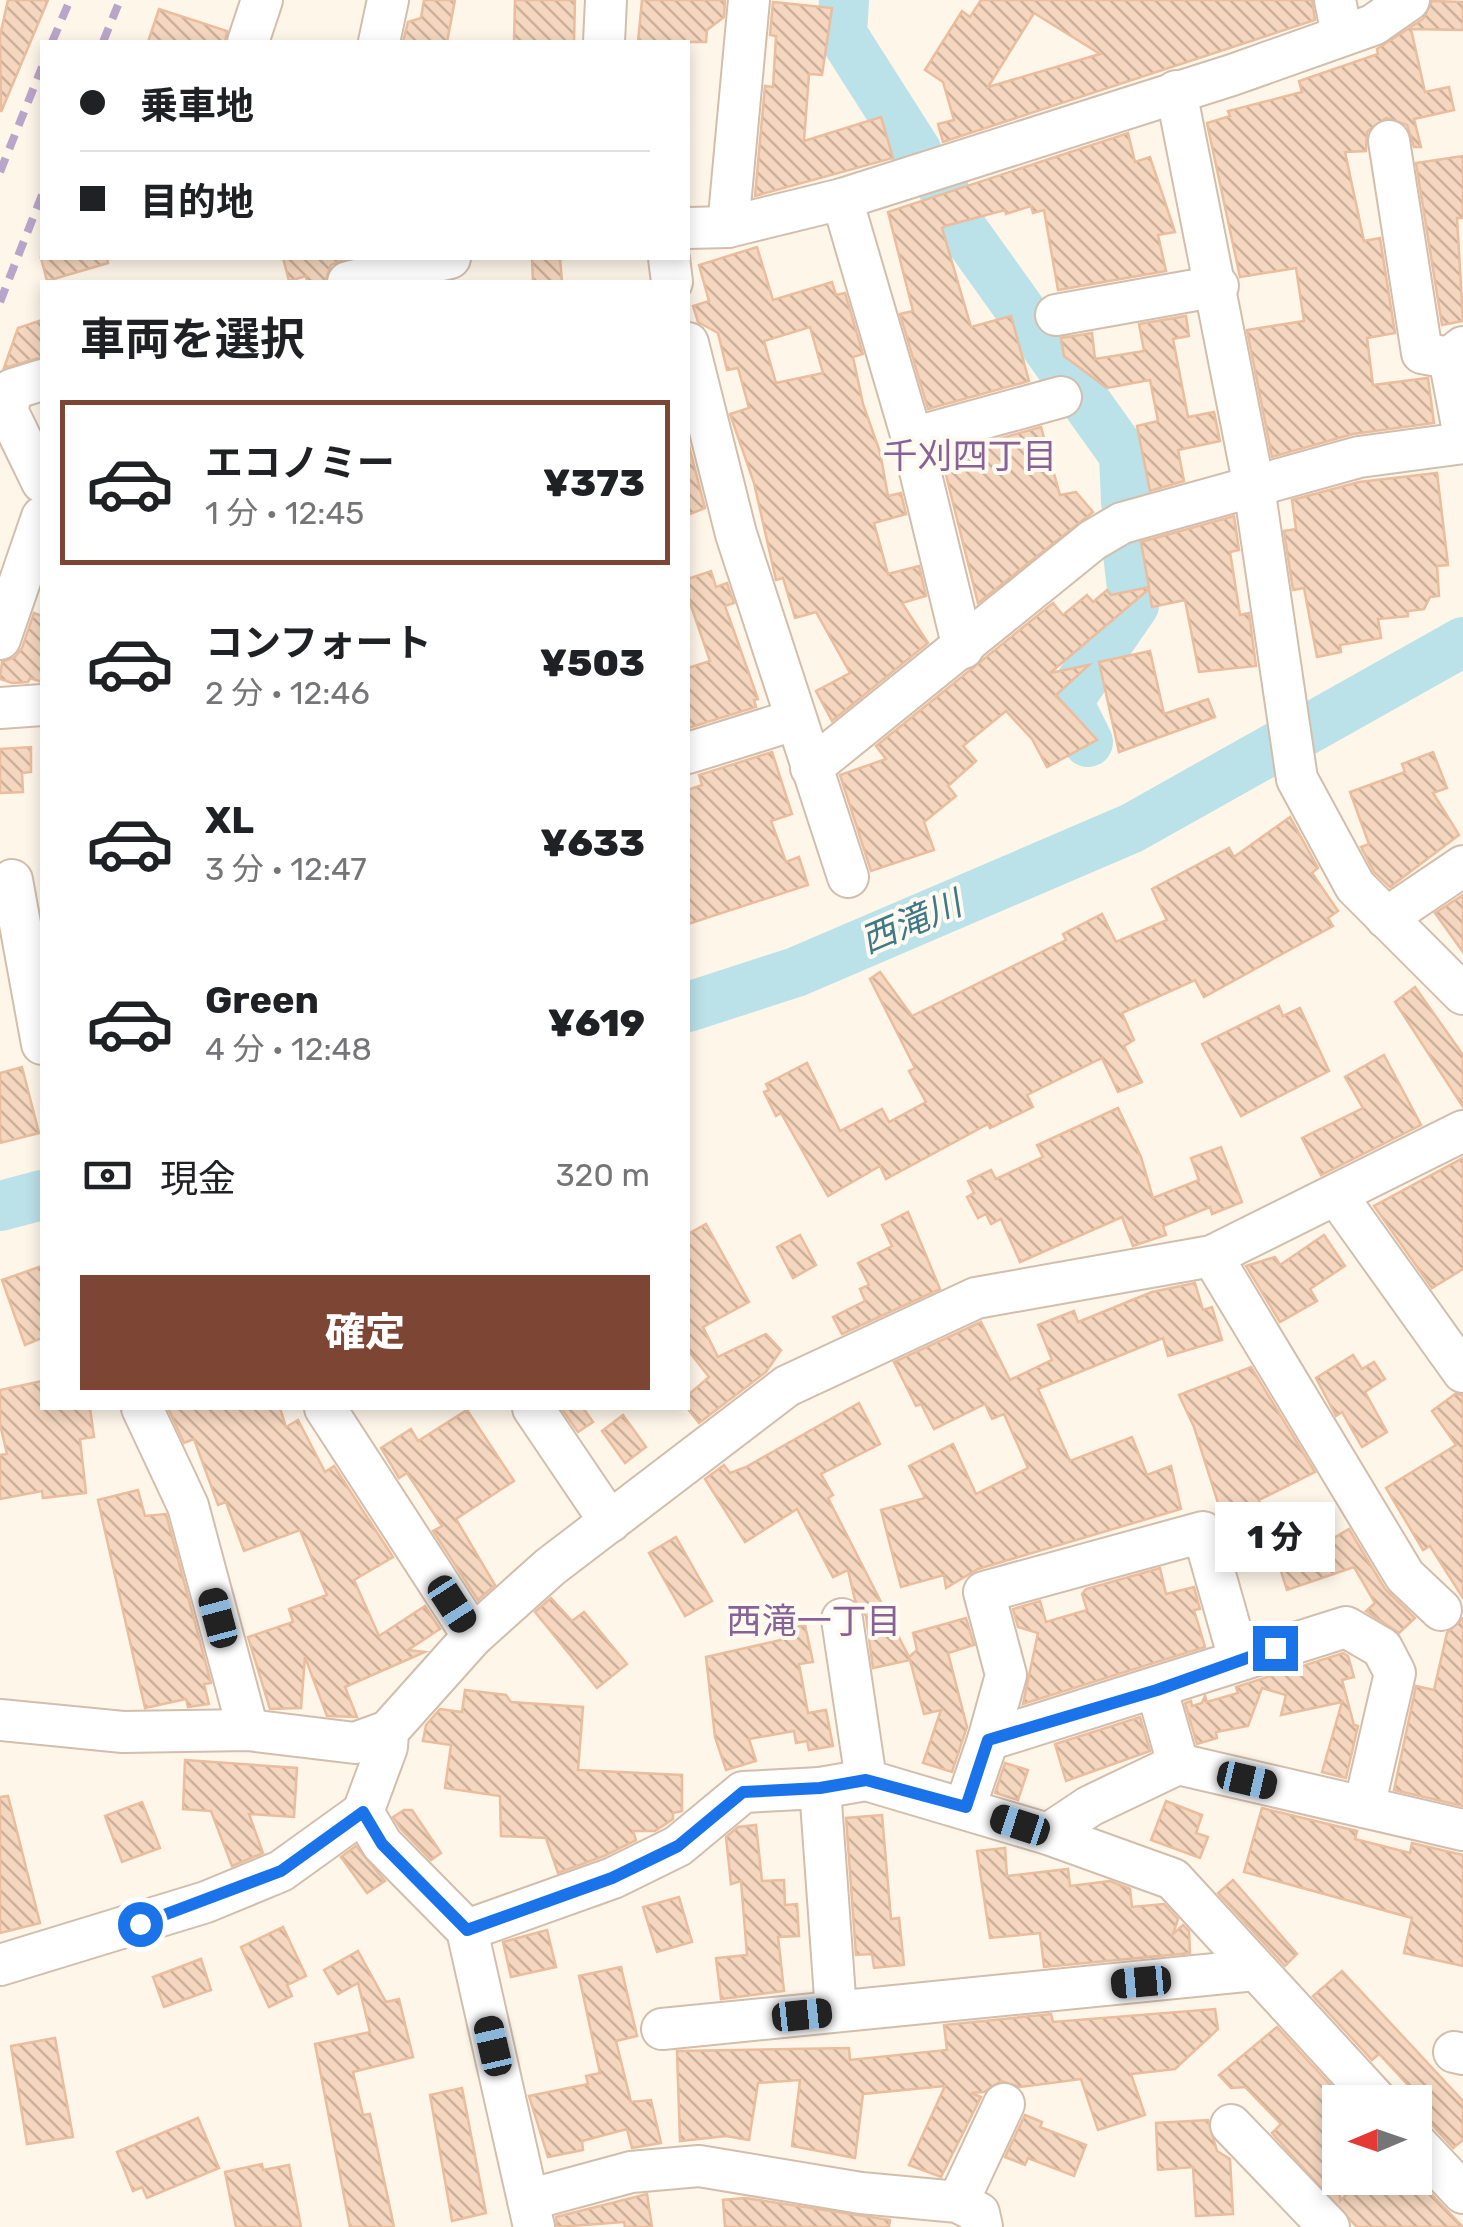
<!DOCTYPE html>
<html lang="ja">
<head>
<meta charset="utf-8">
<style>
  body { margin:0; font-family:Rubik,"Noto Sans JP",sans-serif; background:#f2f2f2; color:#202124; height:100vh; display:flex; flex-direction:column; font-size:38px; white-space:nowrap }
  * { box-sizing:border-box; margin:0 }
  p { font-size:32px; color:#757577 }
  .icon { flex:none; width:55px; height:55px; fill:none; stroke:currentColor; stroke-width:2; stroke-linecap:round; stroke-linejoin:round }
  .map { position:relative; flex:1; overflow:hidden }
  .side { position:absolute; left:40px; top:280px; width:650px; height:1130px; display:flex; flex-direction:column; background:#fff; border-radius:0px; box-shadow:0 5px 15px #0003 }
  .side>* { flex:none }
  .banner { position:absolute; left:40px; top:40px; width:650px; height:220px; border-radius:0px; box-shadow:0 5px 15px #0003; display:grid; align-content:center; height:220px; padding:0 40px; background:#fff }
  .needle { width:65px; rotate:268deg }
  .buttons { position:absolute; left:1322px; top:2085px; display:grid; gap:20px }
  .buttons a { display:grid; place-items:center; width:110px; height:110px; border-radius:0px; background:#fff; box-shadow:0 5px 15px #0003; font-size:50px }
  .end { position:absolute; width:45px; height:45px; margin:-22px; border:12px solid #1a73e8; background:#fff; box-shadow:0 0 0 5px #fff }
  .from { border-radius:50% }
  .bubble { position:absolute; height:70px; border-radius:0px; background:#fff; box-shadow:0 5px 15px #0003; font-size:32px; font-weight:800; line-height:70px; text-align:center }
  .car { position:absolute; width:30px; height:60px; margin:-30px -15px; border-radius:12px; box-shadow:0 0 8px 2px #0007; background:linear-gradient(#222 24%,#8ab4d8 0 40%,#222 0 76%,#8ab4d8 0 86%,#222 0) }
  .banner b { display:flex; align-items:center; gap:35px; height:95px; font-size:38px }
  .banner b+b { border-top:2px solid #e0e0e0 }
  .banner i { width:25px; height:25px; background:#202124 }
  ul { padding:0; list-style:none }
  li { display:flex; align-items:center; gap:30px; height:165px; margin:0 20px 15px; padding:0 20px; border:5px solid transparent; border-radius:0px }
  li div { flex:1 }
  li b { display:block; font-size:38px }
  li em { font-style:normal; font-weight:800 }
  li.selected { border-color:#7d4634 }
  li>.icon { width:90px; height:90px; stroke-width:1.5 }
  h2 { padding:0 40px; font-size:45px; line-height:120px }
  .pay { display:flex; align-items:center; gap:25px; height:110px; padding:0 40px; font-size:38px }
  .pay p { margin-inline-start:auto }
  .cta { display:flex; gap:20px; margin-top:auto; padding:20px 40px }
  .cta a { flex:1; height:115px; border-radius:0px; background:#7d4634; color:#fff; font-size:40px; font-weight:800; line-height:115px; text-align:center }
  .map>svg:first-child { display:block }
</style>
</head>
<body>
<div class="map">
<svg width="1463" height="2227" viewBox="0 0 1463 2227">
  <defs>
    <pattern id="building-back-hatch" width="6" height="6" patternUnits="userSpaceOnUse" patternTransform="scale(2.5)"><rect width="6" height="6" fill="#f5d6be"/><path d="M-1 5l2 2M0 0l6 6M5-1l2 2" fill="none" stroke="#cbb19c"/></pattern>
  </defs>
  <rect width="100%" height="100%" fill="#fef6e9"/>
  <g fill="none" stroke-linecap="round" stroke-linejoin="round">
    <g stroke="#bbe1e9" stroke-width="50">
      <path d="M844,0L842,34L917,152"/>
      <path d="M940,182L961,227L1124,455L1126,502"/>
      <path d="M1088,742L1071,708L1072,695L1134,605L1127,545"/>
      <path d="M688,1007L796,972L1132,828L1463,642"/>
      <path d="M0,1206L42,1195"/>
    </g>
  </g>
  <g fill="url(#building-back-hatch)" stroke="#e9bd9e" stroke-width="2.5" fill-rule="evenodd">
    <path d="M8,0H48L1,112L0,36Z"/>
    <path d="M424,0H455L447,42H403L408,22L421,18Z"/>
    <path d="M515,0H575L574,42H514Z"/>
    <path d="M642,0H725L724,17L707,30L706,42H638Z"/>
    <path d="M981,0H1312L1315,20L943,142L938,124L954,120L943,82L925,70L962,11L970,17ZM1034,13L1100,54L988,87Z"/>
    <path d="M1432,1L1463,2V30L1411,29L1425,92L1449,87L1454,110L1414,119L1421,147H1414L1407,125L1386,118L1367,132L1366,151L1345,152L1364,241L1380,238L1395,333L1367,338L1373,385L1428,378L1434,423L1353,434L1272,457L1247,330L1304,321L1296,268L1240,277L1207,123L1230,116L1228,111L1302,92L1299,81L1378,54L1377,49L1423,19Z"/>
    <path d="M773,2L832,8L822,75L809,74L804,141L881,117L893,158L755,196L765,86L773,87L776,36L770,35Z"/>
    <path d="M159,9L227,31L225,42H148Z"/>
    <path d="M1128,133L1135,162L1150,157L1175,232L1158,235L1166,271L1058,290L1044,210L1033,213L1031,206L1006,214L1005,210L945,226L942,228L971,327L1011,316L1029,381L928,409L900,314L913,311L888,212Z"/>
    <path d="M1463,156V218H1457L1463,321L1442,325L1416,163Z"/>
    <path d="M757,247L773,300L832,282L836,295L845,293L863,354L853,357L863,404L880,452L888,496L901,493L906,514L874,523L888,574L919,566L926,596L902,603L928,643L832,721L816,691L850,673L816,612L795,618L783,578L776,580L754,483L730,414L749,408L738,368L727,370L718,333L698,322L693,306L709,301L699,265ZM810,327L823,373L776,383L764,341Z"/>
    <path d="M41,258H107L108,263L47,281Z"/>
    <path d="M283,258H348L331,265L325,282H307L306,276L289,281Z"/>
    <path d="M532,258H560L562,282H533Z"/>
    <path d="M1186,316L1189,336L1173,339L1188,417L1214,412L1220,441L1178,450L1184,481L1150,491L1137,426L1158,421L1150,380L1107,388L1064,356L1061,338L1092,333L1095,359L1144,351L1139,324Z"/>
    <path d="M42,320V357L4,368L18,328Z"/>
    <path d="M1041,427L1060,495L1076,492L1093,512L978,603L941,455Z"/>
    <path d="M689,446L705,508L688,515V447Z"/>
    <path d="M1437,473L1448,565L1437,566L1439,596L1430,597L1424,609L1408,611V616L1378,619L1381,638L1340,645L1341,652L1317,657L1304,588L1293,590L1284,531L1296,529L1292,500L1359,482Z"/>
    <path d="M1234,516L1239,550L1230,552L1240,615L1249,613L1256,666L1199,672L1185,600L1152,607L1149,589L1050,673L1089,665L1056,695L1097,740L1047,767L1032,739L1006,711L963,746L976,761L948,786L956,796L924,822L934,850L871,871L840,775L886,759L876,746L1053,603L1063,615L1087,595L1093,602L1107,590L1111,595L1149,587L1141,542Z"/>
    <path d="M711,571L716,587L727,583L734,603L725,606L758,699L754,700L756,707L688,728V668L710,661L688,597V579Z"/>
    <path d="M34,613L42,616V682L30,678L28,682L12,683L0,679L2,662L15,657L22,648Z"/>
    <path d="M1150,651L1164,714L1208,699L1215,717L1119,752L1099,662Z"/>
    <path d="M31,747V772L22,773L23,792L0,793V749Z"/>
    <path d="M772,752L792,814L771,821L786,862L799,857L808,885L688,924V790L702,785L699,775Z"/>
    <path d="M1433,752L1447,788L1433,793L1459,835L1390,887L1374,872L1361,847L1369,844L1350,792L1405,772L1402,764Z"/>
    <path d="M1290,817L1318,868L1312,873L1338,911L1328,918L1333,926L1204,997L1195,980L1122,1013L1134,1040L1124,1046L1142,1082L1118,1092L1102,1058L1027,1095L1033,1107L990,1128L988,1124L886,1179L880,1166L828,1196L781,1113L776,1116L764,1092L769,1090L766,1084L807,1063L840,1131L882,1109L889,1122L926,1102L909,1071L915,1068L870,979L880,972L912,1016L1066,940L1063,934L1102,914L1116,942L1167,920L1152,889L1229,848L1234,857Z"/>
    <path d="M1463,895V952L1435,913Z"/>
    <path d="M1415,987L1463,1055V1107L1395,1002Z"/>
    <path d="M1279,1006L1283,1016L1300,1008L1329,1071L1241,1116L1202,1044Z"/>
    <path d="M1384,1055L1421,1125L1321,1175L1302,1138L1363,1108L1345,1077Z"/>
    <path d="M22,1067L39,1133L0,1143V1073Z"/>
    <path d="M1118,1108L1141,1157L1153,1198L1199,1180L1191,1158L1221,1147L1242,1202L1212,1214L1210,1207L1163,1226L1166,1235L1133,1246L1122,1217L1020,1262L1001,1219L991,1224L986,1214L978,1218L967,1197L974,1193L968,1181L991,1170L996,1179L1043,1157L1037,1145Z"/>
    <path d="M1463,1158V1269L1432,1288L1374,1206Z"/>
    <path d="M908,1212L940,1289L842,1334L833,1317L865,1301L860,1289L869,1285L858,1263L892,1246L882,1225Z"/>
    <path d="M706,1224L749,1302L703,1327L718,1357L766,1334L781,1350L766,1372L699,1423L688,1409V1395L709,1377L688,1350V1234Z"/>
    <path d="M800,1235L816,1265L793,1278L777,1247Z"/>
    <path d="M1324,1235L1345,1266L1310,1289L1317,1301L1280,1322L1246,1266L1275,1257L1280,1265Z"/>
    <path d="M42,1266V1338L25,1345L2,1280Z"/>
    <path d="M1195,1283L1203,1310L1212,1307L1222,1340L1168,1356L1163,1338L1038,1389L1070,1461L1132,1437L1147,1475L1171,1466L1181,1509L978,1569L946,1588L944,1575L901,1587L881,1510L925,1498L909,1466L953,1444L976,1494L1028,1468L1004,1414L992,1419L985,1404L934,1429L921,1404L916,1406L894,1362L981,1322L1010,1380L1052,1360L1038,1325L1074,1311L1078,1322L1152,1292Z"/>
    <path d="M1353,1355L1362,1369L1374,1362L1385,1379L1365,1392L1387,1432L1362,1447L1342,1412L1336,1416L1316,1378Z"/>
    <path d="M1251,1367L1315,1472L1259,1500L1274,1547L1236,1560L1194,1427L1179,1395Z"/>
    <path d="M42,1381V1408H90L94,1437L80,1439L86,1493L43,1498L42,1491L0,1499V1455L7,1454L0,1424V1390Z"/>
    <path d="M1455,1394L1463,1395V1598L1430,1546L1423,1550L1386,1488L1456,1445L1432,1411Z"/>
    <path d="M859,1403L880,1444L821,1474L833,1495L828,1498L909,1657L917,1650L913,1633L966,1618L974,1645L948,1653L967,1727L952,1772L923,1763L941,1710L924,1714L910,1660L873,1668L866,1616L855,1600L848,1570L833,1577L797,1509L745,1542L705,1479L724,1465L730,1473L746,1467Z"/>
    <path d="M168,1408H280L286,1427L298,1420L325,1472L334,1466L393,1557L354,1580L379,1636L425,1606L440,1629L408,1650L425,1652L345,1687L357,1717L327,1716L305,1657L301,1708L270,1709L248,1637L293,1622L289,1609L327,1595L300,1530L244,1551L226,1502L218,1505L194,1439L184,1443Z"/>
    <path d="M561,1408H583L593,1422L578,1432Z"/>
    <path d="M467,1410L514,1481L456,1519L495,1585L478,1600L433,1531L442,1526L407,1473L399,1478L381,1448L411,1429L418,1441Z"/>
    <path d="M623,1415L646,1447L625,1463L602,1431Z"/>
    <path d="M138,1490L145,1516L166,1514L211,1683L204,1684L209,1704L188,1707L186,1699L145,1708L98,1500Z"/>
    <path d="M1349,1529L1385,1589L1415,1618L1399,1633L1366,1611L1375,1603L1354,1567L1287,1590L1276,1556L1310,1544L1312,1551Z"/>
    <path d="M676,1537L712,1601L685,1616L649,1553Z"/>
    <path d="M1160,1568L1166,1594L1194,1587L1200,1609L1194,1610L1205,1647L1023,1704L1038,1633L1018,1627L1013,1609L1040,1601L1046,1622L1087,1610L1082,1594L1086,1589Z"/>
    <path d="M551,1598L572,1621L584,1612L627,1664L597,1688L535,1612Z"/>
    <path d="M1463,1618V1806L1394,1790L1416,1686L1434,1690L1447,1633Z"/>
    <path d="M805,1625L813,1662L799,1664L808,1713L826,1710L833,1746L809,1750L807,1741L796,1743L794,1731L749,1739L756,1761L726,1770L715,1737L706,1657L781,1640L780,1631Z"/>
    <path d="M1343,1653L1348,1656L1354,1677L1342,1680L1354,1725L1358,1726L1346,1778L1322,1772L1342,1702L1281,1715L1286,1695L1262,1688L1248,1726L1216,1732L1217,1738L1197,1744L1185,1703L1191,1701L1192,1706L1202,1703L1205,1696L1207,1702L1238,1693L1236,1687Z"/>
    <path d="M465,1690L506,1695L511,1702L583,1707L578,1770L682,1775V1811L673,1813V1819L655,1831H633L636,1840L604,1856L558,1873L546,1838L501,1836L500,1796L445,1788L451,1745L423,1741L426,1725L440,1709L462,1712Z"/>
    <path d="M1140,1717L1150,1751L1066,1781L1055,1744Z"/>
    <path d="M185,1760L297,1768L294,1817L249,1814L263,1853L232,1866L211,1811L183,1809Z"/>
    <path d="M1005,1763L1028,1770L1018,1800L995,1793Z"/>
    <path d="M8,1796L40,1923L0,1933V1797Z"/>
    <path d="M1166,1801L1202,1815L1196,1833L1208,1837L1200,1858L1151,1840Z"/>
    <path d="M142,1802L160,1848L122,1862L105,1816Z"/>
    <path d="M1262,1808L1357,1831L1355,1839L1410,1853L1412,1843L1463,1855V1966L1404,1953L1412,1918L1244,1872Z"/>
    <path d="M404,1810H412L441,1853L431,1860L401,1829L393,1817Z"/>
    <path d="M882,1815L891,1919L899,1918L904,1965L874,1968L872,1954L856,1955L846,1818Z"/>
    <path d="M756,1825L762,1881L784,1880L785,1905L797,1904L799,1936L778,1937L784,1991L721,1999L716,1958L747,1955L741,1881L731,1884L726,1837L738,1827Z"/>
    <path d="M356,1846L385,1881L367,1893L341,1857Z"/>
    <path d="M1005,1848L1007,1876L1068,1869L1070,1886L1110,1881L1130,1889L1132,1907L1164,1904L1178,1919L1173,1934L1183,1925L1189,1931L1190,1953L1044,1967L1040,1933L990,1938L977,1851Z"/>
    <path d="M1233,1880L1297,1954L1285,1966L1218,1893Z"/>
    <path d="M679,1897L692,1942L657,1952L643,1907Z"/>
    <path d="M283,1927L306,1976L287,1985L292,1996L269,2007L241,1947Z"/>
    <path d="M547,1930L556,1967L511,1977L503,1942Z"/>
    <path d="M358,1951L386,2002L399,1999L413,2057L353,2072L363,2115L370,2114L394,2227H350L315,2044L370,2032L358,1983L338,1994L324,1970Z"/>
    <path d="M201,1959L211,1990L164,2007L153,1977Z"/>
    <path d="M621,1967L637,2036L616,2041L631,2102L651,2100L661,2143L632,2148L627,2129L582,2141L583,2150L548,2157L529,2096L588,2084L586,2076L600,2073L579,1976Z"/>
    <path d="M1342,1971L1463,2101V2140L1453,2148L1402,2091L1408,2085L1379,2054L1372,2060L1313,1996Z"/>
    <path d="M1215,2009L1218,2029L1175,2069L1131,2074L1145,2115L1098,2130L1081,2079L1020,2087L1001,2081L984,2092L971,2093L981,2097L941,2177L909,2165L945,2086L863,2094L855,2158L792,2146L800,2080L758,2083L749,2140L726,2136L680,2141L677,2051L849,2048L850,2060L947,2050L944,2025L1051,2014L1053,2022Z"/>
    <path d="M1277,2027L1346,2102H1340V2201L1363,2178L1415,2177L1463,2227H1357L1352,2222L1272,2133L1281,2124L1245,2087L1231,2088L1219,2075Z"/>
    <path d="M55,2038L73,2137L27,2144L11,2046Z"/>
    <path d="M462,2088L486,2213L452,2221L430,2095Z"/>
    <path d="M1025,2115L1042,2122L1040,2127L1086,2145L1074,2176L1028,2158L1025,2165L1005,2157Z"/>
    <path d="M198,2118L219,2168L147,2198L142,2187L133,2191L117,2152Z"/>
    <path d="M1208,2120L1217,2151L1230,2159L1233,2214L1196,2216L1193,2167L1158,2170L1156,2123Z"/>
    <path d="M262,2164L263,2170L289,2165L301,2227H236L225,2172Z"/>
    <path d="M647,2194L652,2227H625L624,2222L557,2227L556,2217Z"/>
    <path d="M745,2198L890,2220L889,2227H725L723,2200Z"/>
  </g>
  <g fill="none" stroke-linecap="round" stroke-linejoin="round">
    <g stroke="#d2bead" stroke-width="44">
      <g id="minor">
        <path d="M1335,0L1342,35"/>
        <path d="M248,42L262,0"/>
        <path d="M379,42L388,0"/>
        <path d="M604,42L606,0"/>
        <path d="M1176,91L1254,487L1297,779L1355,886L1463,994"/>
        <path d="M1389,141L1422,353L1449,358"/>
        <path d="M842,199L912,438L963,648"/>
        <path d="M728,227L749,0"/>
        <path d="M688,228L728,227L842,199L1232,75L1373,25L1409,0"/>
        <path d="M669,258L672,282"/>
        <path d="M348,282L450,258"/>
        <path d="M1056,315L1218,286"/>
        <path d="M688,343L736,534L848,877"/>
        <path d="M1463,347L1449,358L1463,431"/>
        <path d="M42,380L13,389L7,410L42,482"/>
        <path d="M912,438L1061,397"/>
        <path d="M0,639L42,517"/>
        <path d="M0,708L42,705"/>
        <path d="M688,753L794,720"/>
        <path d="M811,768L1093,540L1122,523L1359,457L1463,443"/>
        <path d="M12,880L42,1044"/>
        <path d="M1386,918L1463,866"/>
        <path d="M1337,1196L1463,1372"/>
        <path d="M1212,1256L1405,1576L1441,1610"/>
        <path d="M142,1408L188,1506L248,1730"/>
        <path d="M325,1408L473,1636"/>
        <path d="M533,1408L610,1522"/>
        <path d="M842,1619L866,1780"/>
        <path d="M1157,1690L1178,1764"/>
        <path d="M0,1720L123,1732L248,1730L355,1743L388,1731L473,1636L550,1567L787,1386L976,1298L1212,1256L1463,1131"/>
        <path d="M388,1731L387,1747L363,1812L382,1844L467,1930L534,2227"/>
        <path d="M988,1740L1006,1675L984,1592L1203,1532L1239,1659"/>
        <path d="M820,1788L836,2011"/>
        <path d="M965,1807L988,1740L1346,1627L1382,1648L1395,1673L1364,1807"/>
        <path d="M1048,1834L1173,1879L1378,2102"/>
        <path d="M467,1930L613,1878L678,1846L743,1792L820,1788L866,1780L1048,1834L1090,1806L1178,1764L1463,1830"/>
        <path d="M0,1965L206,1902L281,1871L363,1812"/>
        <path d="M662,2029L1255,1970"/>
        <path d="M1454,2052L1463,2054"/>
        <path d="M1231,2125L1329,2227"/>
        <path d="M1415,2142L1463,2193"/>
        <path d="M528,2200L631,2172L699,2166L861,2193L958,2202L979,2213L982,2227"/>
        <path d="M958,2202L1004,2104"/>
      </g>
    </g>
    <use href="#minor" stroke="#fff" stroke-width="40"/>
    <g stroke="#baa5ca" stroke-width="8" stroke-dasharray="15 10" stroke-linecap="butt">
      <path d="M52,42L70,0"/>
      <path d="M103,42L120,0"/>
      <path d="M0,172L42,67"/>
      <path d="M0,302L42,195"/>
    </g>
  </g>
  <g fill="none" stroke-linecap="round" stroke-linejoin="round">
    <path stroke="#1a73e8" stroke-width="12" d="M140,1924L281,1871L363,1812L382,1844L467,1930L612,1878L678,1846L743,1792L820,1788L866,1780L966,1807L988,1740L1157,1690L1275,1648"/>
  </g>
  <g text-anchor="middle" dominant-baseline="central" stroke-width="8" stroke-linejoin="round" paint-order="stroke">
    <g font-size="35" fill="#876296" stroke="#fffaf0">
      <text x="970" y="456">千刈四丁目</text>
      <text x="814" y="1621">西滝一丁目</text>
    </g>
    <g font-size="35" font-style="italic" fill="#3f7987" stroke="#fffaf0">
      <text transform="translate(911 922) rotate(-23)">西滝川</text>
    </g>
  </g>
</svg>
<div class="buttons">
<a><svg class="needle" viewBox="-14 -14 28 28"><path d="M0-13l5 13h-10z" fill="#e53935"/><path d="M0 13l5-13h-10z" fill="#757577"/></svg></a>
</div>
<i class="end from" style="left:140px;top:1924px"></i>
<i class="end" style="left:1275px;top:1648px"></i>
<div class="bubble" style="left:1215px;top:1502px;width:120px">1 分</div>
<i class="car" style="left:452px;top:1604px;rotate:147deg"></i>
<i class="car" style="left:218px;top:1618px;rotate:345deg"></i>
<i class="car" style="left:1247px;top:1780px;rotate:103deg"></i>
<i class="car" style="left:1020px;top:1825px;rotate:288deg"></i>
<i class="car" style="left:1141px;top:1982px;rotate:265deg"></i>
<i class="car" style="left:802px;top:2015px;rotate:84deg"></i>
<i class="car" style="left:493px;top:2046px;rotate:347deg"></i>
<div class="banner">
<b><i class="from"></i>乗車地</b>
<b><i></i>目的地</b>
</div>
<section class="side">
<h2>車両を選択</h2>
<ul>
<li class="selected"><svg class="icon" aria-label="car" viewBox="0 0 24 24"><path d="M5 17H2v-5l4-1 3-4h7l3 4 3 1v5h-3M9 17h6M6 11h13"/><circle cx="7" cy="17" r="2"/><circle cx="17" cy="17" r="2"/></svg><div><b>エコノミー</b><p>1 分 · 12:45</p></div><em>¥373</em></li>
<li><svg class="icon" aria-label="car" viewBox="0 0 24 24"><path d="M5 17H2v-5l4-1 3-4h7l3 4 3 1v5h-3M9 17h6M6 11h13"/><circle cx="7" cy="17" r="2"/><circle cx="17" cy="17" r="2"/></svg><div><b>コンフォート</b><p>2 分 · 12:46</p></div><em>¥503</em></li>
<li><svg class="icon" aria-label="car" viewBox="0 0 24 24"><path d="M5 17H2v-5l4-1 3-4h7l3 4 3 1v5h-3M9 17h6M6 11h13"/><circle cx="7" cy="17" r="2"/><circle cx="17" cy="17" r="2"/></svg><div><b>XL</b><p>3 分 · 12:47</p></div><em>¥633</em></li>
<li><svg class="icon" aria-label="car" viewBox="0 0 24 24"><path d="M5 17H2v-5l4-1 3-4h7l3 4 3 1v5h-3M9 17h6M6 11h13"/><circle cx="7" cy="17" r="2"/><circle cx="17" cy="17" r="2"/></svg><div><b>Green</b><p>4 分 · 12:48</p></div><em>¥619</em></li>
</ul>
<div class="pay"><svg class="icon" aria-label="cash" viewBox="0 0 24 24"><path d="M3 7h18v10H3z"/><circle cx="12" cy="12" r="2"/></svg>現金<p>320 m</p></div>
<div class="cta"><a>確定</a></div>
</section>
</div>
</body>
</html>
